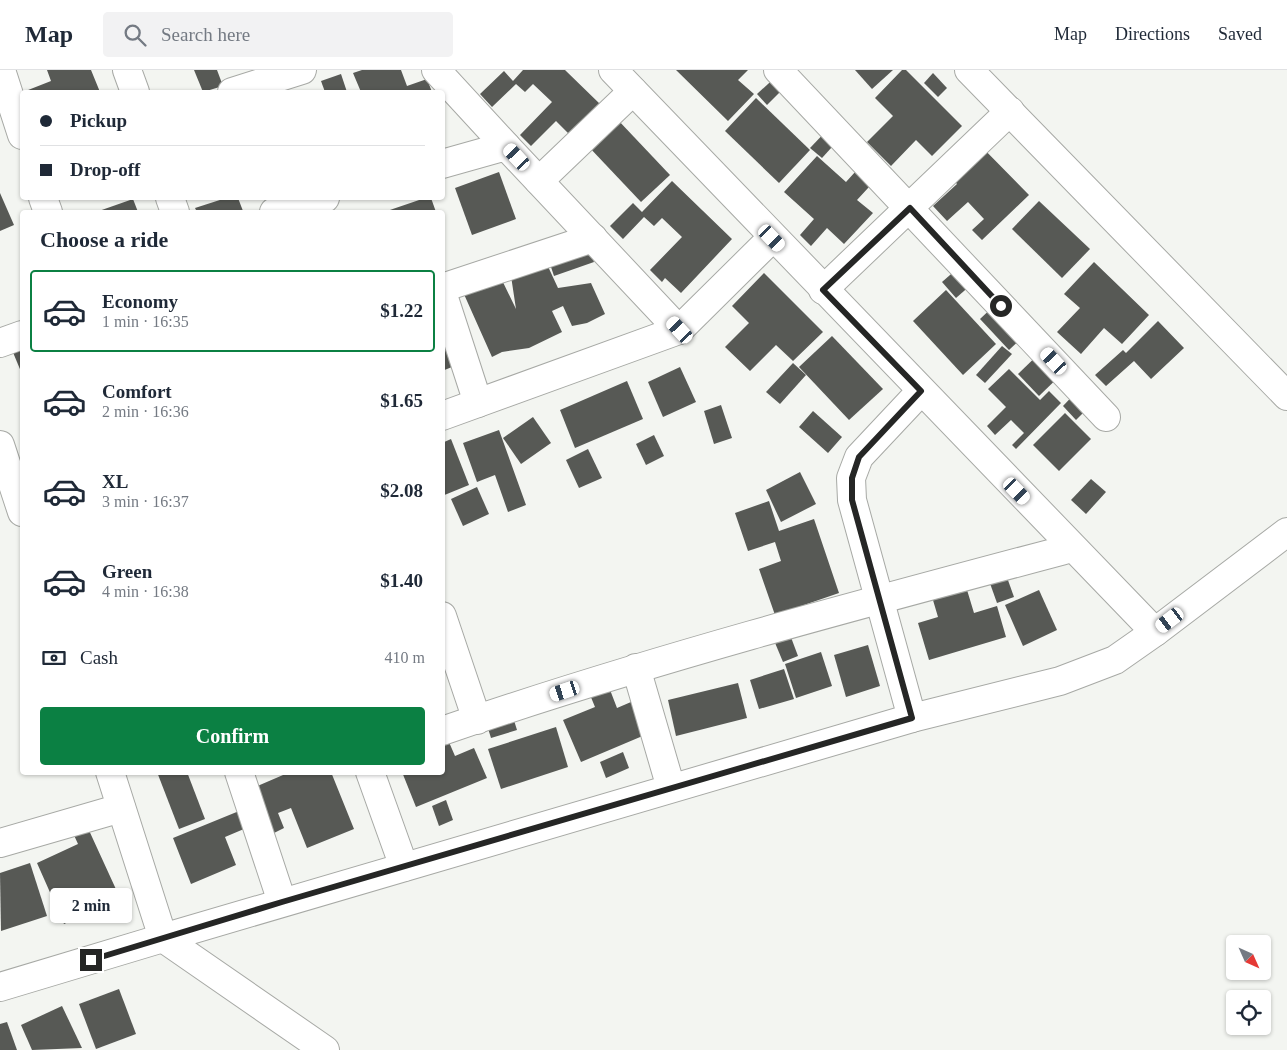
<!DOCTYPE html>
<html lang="en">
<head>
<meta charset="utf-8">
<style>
  body { margin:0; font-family:Georgia,serif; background:#f2f2f3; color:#1f2937; height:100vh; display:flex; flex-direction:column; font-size:19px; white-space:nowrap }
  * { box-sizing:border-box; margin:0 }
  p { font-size:16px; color:#747a83 }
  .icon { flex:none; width:28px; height:28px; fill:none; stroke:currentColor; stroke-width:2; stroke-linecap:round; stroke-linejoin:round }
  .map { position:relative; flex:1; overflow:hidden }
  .details { position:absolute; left:20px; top:140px; width:425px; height:565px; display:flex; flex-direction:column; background:#fff; border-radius:5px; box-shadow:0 1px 4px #0004 }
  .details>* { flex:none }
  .hud { position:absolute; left:20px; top:20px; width:425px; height:110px; border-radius:5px; box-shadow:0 1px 4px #0004; display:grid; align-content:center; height:110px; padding:0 20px; background:#fff }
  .needle { width:32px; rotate:135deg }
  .buttons { position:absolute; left:1226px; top:865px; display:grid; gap:10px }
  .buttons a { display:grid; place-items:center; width:45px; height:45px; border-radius:5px; background:#fff; box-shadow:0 1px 4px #0004; font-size:25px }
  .end { position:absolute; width:22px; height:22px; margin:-11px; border:6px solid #252625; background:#fff; box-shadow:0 0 0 2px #fff }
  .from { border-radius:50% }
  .bubble { position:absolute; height:35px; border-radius:5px; background:#fff; box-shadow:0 1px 4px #0004; font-size:16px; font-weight:700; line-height:35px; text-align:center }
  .car { position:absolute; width:15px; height:30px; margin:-15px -8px; border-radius:6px; box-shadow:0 0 4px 1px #0007; background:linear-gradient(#fff 24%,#345 0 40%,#fff 0 76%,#345 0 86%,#fff 0) }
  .hud b { display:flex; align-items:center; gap:18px; height:48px; font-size:19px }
  .hud b+b { border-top:1px solid #e0e1e3 }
  .hud i { width:12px; height:12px; background:#1f2937 }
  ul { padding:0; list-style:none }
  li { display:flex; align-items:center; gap:15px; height:82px; margin:0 10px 8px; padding:0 10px; border:2px solid transparent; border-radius:5px }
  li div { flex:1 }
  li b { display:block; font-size:19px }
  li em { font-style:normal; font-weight:700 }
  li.selected { border-color:#0b8043 }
  li>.icon { width:45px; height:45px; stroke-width:1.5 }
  h2 { padding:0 20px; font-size:22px; line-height:60px }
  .pay { display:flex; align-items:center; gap:12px; height:55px; padding:0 20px; font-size:19px }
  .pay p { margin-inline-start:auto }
  .action { display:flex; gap:10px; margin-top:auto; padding:10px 20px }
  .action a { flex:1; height:58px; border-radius:5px; background:#0b8043; color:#fff; font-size:20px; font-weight:700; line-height:58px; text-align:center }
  header { display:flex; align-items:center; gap:30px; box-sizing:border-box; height:70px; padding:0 25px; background:#fff; border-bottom:1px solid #e0e1e3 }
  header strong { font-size:24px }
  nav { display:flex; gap:28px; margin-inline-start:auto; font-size:18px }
  .search { width:350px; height:45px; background:#f2f2f3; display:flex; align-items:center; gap:12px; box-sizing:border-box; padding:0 18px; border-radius:5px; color:#747a83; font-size:19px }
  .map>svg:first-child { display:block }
</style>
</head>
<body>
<header>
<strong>Map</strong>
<div class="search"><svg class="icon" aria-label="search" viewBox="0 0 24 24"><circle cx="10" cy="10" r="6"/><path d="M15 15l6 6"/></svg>Search here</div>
<nav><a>Map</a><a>Directions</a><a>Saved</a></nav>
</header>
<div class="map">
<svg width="1287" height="980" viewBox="0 0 1287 980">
  <rect width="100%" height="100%" fill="#f3f5f1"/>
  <g fill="#575955">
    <path d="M47,0H91L100,22H23L51,11Z"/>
    <path d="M194,0H217L223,16L203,22Z"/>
    <path d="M362,0H401L407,16L427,9L432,22H361L353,3Z"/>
    <path d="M523,0H565L601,35L571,66L556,51L531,76L520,65L552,32L533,14L525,22L516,14L492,37L480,24L504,1L513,11Z"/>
    <path d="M676,0H748L738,10L754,24L728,51Z"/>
    <path d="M855,0H893L872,19Z"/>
    <path d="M902,0H906L962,56L932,86L916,70L891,96L867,72L893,46L875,28Z"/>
    <path d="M780,3L789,13L767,35L757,24Z"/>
    <path d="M933,3L947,18L938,27L924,13Z"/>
    <path d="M341,4L347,22H325L321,11Z"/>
    <path d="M756,28L810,80L779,113L725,61Z"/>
    <path d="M617,49L670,105L641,132L588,76Z"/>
    <path d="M831,56L842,66L822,88L810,78Z"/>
    <path d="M974,69L1029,125L982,170L972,160L984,149L968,132L947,151L933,136L957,114L943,99Z"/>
    <path d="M817,86L846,112L865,91L880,105L857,130L873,143L844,174L827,158L811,176L800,165L814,149L784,122Z"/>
    <path d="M499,102L516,149L472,165L455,118Z"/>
    <path d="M672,111L732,169L681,223L665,208L662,212L650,200L682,167L662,148L654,156L644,147L623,169L610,156L633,133L642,142Z"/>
    <path d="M0,123L14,155L0,161Z"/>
    <path d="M226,128H238L243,141L197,142L195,138Z"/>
    <path d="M425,128H431L436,142H384Z"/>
    <path d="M133,129L138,142H96Z"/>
    <path d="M1039,131L1090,179L1062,208L1012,159Z"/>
    <path d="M588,177L594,192L554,206L549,191Z"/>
    <path d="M545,190L558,218L591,213L605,244L587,253L572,256L563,236L552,241L562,262L529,278L502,282L492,287L463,222L499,204L516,239L511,206Z"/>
    <path d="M966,191L980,207L956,228L942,212Z"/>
    <path d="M1094,192L1149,245L1122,274L1104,258L1081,284L1057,262L1080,238L1064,224Z"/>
    <path d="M764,203L823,262L793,291L776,275L750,301L725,277L749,253L732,236Z"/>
    <path d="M946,220L996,274L963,305L913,251Z"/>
    <path d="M998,232L1028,262L1009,280L980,249Z"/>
    <path d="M442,246L462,293L442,301Z"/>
    <path d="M1158,251L1184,278L1151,309L1134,291L1106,316L1095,305L1123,280L1126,283Z"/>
    <path d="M832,266L883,319L849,350L799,297Z"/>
    <path d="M22,275V304L12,280Z"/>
    <path d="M1002,276L1012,284L985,313L976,305Z"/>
    <path d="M1047,276L1068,298L1039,326L1018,304Z"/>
    <path d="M793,293L806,305L780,334L766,322Z"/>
    <path d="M680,297L696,332L663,347L648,312Z"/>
    <path d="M1009,299L1040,330L1049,321L1061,333L1016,379L1012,375L1024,363L1011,350L995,365L987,356L1006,337L988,319Z"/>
    <path d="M627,311L643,349L575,378L560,340Z"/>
    <path d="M1083,315L1097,329L1076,350L1063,336Z"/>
    <path d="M721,335L732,368L714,374L704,341Z"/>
    <path d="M813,341L842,367L828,383L799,357Z"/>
    <path d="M1065,343L1091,369L1059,401L1033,375Z"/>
    <path d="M533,347L551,373L521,394L503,368Z"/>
    <path d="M499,360L526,435L508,442L495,405L477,412L463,373Z"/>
    <path d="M654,365L664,386L646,395L636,374Z"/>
    <path d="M451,369L469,415L442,426V373Z"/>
    <path d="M588,379L602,408L579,418L566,390Z"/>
    <path d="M800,402L816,434L781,452L766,420Z"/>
    <path d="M1091,409L1106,422L1086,444L1071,430Z"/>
    <path d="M477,417L489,444L463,456L451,429Z"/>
    <path d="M769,431L779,461L814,449L839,523L775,545L759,499L781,491L775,472L748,481L735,443Z"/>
    <path d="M1004,499L1014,527L997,533L987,505Z"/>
    <path d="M964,510L974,543L997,536L1006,567L929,590L918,553L938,547L930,520Z"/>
    <path d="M1039,520L1057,560L1023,576L1005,535Z"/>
    <path d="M789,562L798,586L783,592L773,568Z"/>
    <path d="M868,575L880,616L846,627L834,585Z"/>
    <path d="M821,582L832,616L796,628L785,594Z"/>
    <path d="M784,599L794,629L759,639L750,610Z"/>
    <path d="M607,612L617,638L638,629L652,662L581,692L563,650L595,637L588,620Z"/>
    <path d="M738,613L747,648L676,666L668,630Z"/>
    <path d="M511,641L517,660L491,668L485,649Z"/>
    <path d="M442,656L455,686L474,678L487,708L416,737L402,702H442Z"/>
    <path d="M556,657L568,697L501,719L488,679Z"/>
    <path d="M623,682L629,698L606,708L600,692Z"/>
    <path d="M157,702H187L205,749L179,759Z"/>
    <path d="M290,702H331L354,759L307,778L291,738L278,743L284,758L272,764L253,718Z"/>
    <path d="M446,730L453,750L439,756L432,736Z"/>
    <path d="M244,739L251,756L225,767L236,795L191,814L173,768Z"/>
    <path d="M87,756L120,828L64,854L37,793L78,774L73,763Z"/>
    <path d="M30,793L47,846L1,861L0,803Z"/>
    <path d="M119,919L136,964L96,979L79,934Z"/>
    <path d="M62,936L82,978L32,980L21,955Z"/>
    <path d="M7,952L17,980H0V954Z"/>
  </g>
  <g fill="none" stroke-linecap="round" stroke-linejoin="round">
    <g stroke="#a7a9a5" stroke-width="30">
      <g id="minor">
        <path d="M1,0L22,65"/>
        <path d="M127,0L135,22"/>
        <path d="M436,0L506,76"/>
        <path d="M778,0L1106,347"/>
        <path d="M969,0L1287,326"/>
        <path d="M232,22L302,0"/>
        <path d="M442,94L506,76L679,260"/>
        <path d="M539,111L633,21"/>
        <path d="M43,128L48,142"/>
        <path d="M170,128L175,142"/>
        <path d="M274,142L325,128"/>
        <path d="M442,218L593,168"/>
        <path d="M823,220L1010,41"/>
        <path d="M442,222L478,333"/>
        <path d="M0,273L22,265"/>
        <path d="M442,346L679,260L772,168"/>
        <path d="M0,375L22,442"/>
        <path d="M442,546L477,650"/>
        <path d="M1155,562L1287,462"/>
        <path d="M636,598L671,718"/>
        <path d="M912,648L852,430L851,408L859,387L921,321"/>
        <path d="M442,661C649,590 861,534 1072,478"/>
        <path d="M239,702L282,832"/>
        <path d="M370,702L404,797"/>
        <path d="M0,773L121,738"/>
        <path d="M0,917L163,868L110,702"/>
        <path d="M325,980L163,868L912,648L1060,611L1115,590L1155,562L613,0"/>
      </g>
    </g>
    <use href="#minor" stroke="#fff" stroke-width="28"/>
  </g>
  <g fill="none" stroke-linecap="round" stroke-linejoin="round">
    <path stroke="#252625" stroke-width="6" d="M91,890L282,832L912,648L852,430V408L859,387L921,321L823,220L910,138L1001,236"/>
  </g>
</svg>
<div class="buttons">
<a><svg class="needle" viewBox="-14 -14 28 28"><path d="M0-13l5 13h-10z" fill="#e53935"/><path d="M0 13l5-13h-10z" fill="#747a83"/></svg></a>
<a><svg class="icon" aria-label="locate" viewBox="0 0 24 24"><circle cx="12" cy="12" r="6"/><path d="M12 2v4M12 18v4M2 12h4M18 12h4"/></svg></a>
</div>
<i class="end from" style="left:1001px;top:236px"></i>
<i class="end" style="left:91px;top:890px"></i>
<div class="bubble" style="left:50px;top:818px;width:82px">2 min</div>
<i class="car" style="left:517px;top:87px;rotate:317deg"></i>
<i class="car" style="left:772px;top:168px;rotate:136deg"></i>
<i class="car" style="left:680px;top:260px;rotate:317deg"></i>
<i class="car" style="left:1054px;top:291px;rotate:317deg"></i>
<i class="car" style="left:1017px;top:421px;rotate:136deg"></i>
<i class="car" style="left:1170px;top:550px;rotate:233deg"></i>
<i class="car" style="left:565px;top:621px;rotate:252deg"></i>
<div class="hud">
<b><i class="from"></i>Pickup</b>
<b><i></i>Drop-off</b>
</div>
<section class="details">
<h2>Choose a ride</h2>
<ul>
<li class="selected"><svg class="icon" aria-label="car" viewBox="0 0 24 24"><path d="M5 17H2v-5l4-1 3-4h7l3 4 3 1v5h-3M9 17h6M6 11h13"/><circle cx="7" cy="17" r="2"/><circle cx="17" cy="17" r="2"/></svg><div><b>Economy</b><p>1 min · 16:35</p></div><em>$1.22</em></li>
<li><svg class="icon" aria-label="car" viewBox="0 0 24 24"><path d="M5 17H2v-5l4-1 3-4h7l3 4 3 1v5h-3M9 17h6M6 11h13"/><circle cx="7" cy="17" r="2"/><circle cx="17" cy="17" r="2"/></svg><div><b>Comfort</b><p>2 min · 16:36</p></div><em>$1.65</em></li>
<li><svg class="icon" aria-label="car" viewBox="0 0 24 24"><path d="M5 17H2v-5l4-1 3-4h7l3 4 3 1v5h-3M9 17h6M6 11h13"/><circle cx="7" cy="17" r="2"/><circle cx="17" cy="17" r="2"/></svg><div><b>XL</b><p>3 min · 16:37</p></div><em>$2.08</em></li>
<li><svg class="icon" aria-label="car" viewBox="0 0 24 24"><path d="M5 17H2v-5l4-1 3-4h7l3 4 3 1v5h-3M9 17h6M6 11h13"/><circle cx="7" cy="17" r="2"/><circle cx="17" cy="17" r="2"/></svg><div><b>Green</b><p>4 min · 16:38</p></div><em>$1.40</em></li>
</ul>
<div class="pay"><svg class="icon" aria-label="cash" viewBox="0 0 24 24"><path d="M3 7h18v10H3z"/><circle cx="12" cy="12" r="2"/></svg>Cash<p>410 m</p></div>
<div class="action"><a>Confirm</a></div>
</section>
</div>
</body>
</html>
